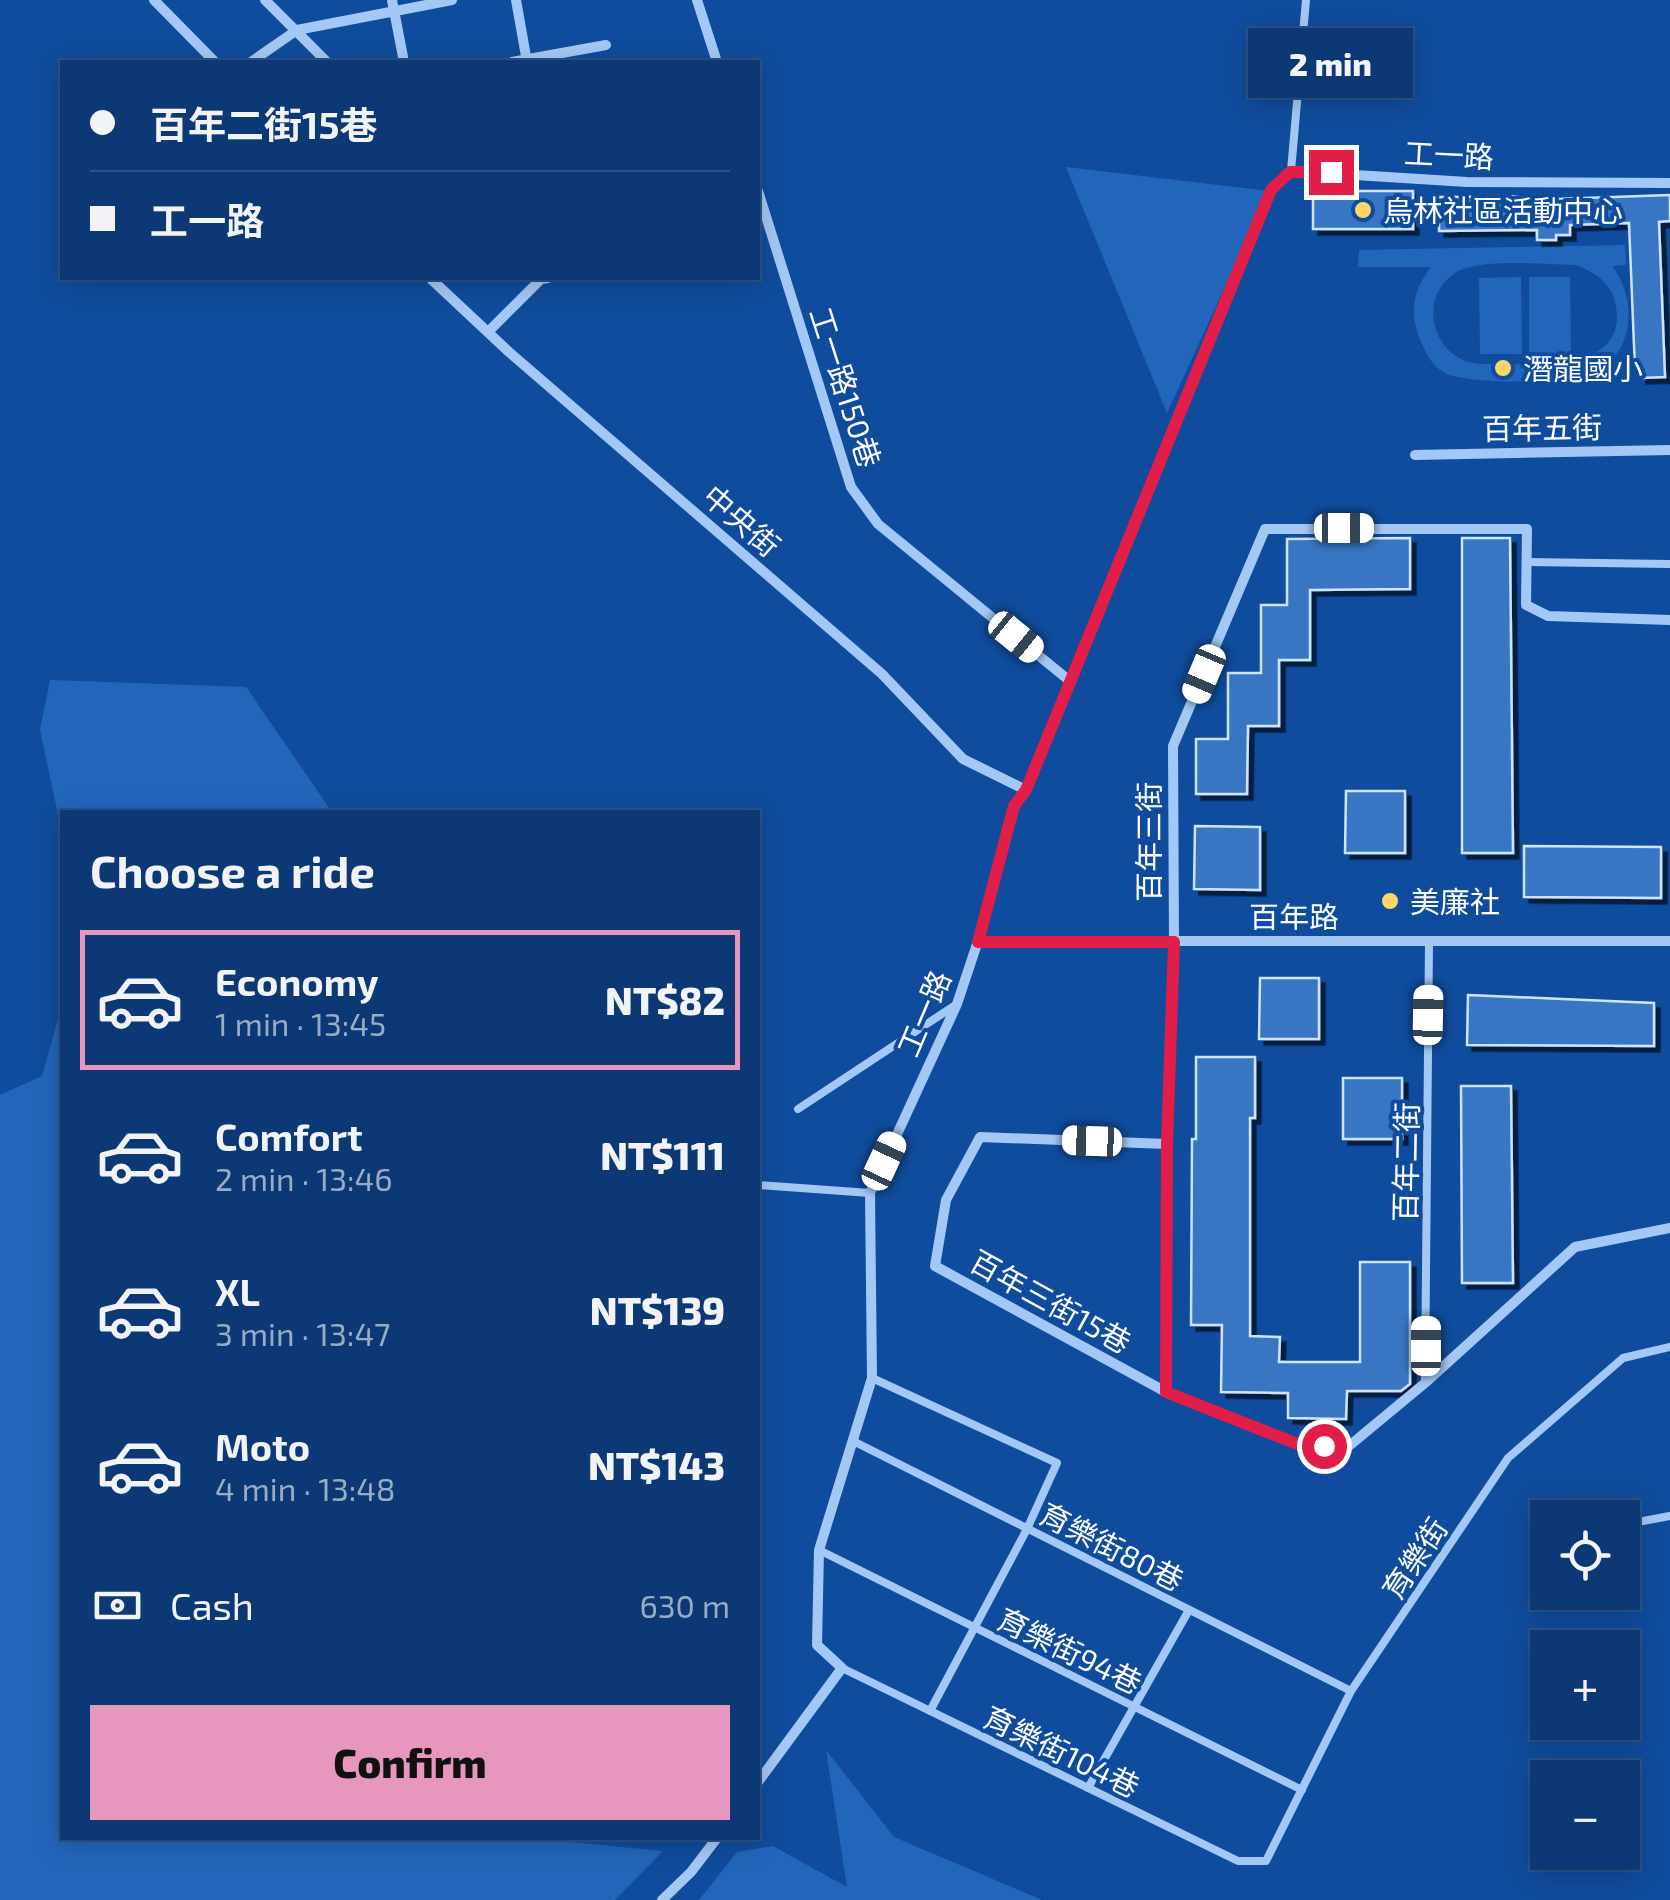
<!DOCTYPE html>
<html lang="en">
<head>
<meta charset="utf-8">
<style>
  body { margin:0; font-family:"Exo 2","Noto Sans TC",sans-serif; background:#1a447e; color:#f1f3f6; height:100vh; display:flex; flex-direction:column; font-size:38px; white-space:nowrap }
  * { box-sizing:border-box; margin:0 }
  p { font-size:32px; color:#9aacc5 }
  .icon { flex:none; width:55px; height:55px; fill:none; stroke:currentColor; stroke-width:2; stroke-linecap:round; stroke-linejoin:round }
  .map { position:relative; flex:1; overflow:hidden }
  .details { position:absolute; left:60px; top:810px; width:700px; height:1030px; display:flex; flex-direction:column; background:#0c3976; border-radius:0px; box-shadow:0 5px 25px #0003,0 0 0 2px #2c5388 }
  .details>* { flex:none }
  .banner { position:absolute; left:60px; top:60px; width:700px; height:220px; border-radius:0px; box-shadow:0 5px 25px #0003,0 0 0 2px #2c5388; display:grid; align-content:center; height:220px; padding:0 30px; background:#0c3976 }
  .fabs { position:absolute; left:1530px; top:1500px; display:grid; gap:20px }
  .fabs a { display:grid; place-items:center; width:110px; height:110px; border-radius:0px; background:#0c3976; box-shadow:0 5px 25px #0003,0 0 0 2px #2c5388; font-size:50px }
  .end { position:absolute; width:45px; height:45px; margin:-22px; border:12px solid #e11d48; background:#fff; box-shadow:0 0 0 5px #fff }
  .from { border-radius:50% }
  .bubble { position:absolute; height:70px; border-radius:0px; background:#0c3976; box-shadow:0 5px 25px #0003,0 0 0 2px #2c5388; font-size:32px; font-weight:800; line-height:70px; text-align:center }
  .car { position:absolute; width:30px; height:60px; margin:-30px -15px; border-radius:12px; box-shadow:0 0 8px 2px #0007; background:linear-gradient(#fff 24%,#345 0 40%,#fff 0 76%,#345 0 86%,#fff 0) }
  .banner b { display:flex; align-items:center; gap:35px; height:95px; font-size:38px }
  .banner b+b { border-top:2px solid #2c5388 }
  .banner i { width:25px; height:25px; background:#f1f3f6 }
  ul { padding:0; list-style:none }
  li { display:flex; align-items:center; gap:30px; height:140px; margin:0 20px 15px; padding:0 10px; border:5px solid transparent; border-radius:0px }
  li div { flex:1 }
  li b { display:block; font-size:38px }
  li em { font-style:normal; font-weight:800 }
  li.selected { border-color:#e797bd }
  li>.icon { width:90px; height:90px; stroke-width:1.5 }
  h2 { padding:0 30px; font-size:45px; line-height:120px }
  .pay { display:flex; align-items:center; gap:25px; height:110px; padding:0 30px; font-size:38px }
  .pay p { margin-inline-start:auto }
  .cta { display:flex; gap:20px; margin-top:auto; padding:20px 30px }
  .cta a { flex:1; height:115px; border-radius:0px; background:#e797bd; color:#111; font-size:40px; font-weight:800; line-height:115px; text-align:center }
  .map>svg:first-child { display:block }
</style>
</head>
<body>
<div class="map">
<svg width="1670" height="1900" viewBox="0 0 1670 1900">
  <defs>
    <filter id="shadow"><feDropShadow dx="5.5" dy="5.5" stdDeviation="0" flood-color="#0009"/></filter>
  </defs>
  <rect width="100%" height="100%" fill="#104c9d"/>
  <g fill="#26b" fill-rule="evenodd">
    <path d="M1066,167L1269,191L1167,413Z"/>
    <path d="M1625,245L1626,265L1612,266C1637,297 1635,352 1596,372C1574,384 1468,385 1445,373C1431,366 1425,351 1419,337C1409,309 1414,289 1431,267H1358L1359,250ZM1576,265C1596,273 1612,283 1616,306C1628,376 1526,363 1484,364C1435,365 1414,300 1455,273C1480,257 1546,265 1576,265Z"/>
    <path d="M1521,277L1522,354H1480L1479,278Z"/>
    <path d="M1570,277L1571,353L1529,354V277Z"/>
    <path d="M50,680L246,687L332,812H62V833L40,730Z"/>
    <path d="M62,1005V1838H530L663,1851L615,1900H0V1095L42,1076Z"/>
    <path d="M826,1750L894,1837L1042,1900H699L737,1852L773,1846L847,1887Z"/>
  </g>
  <g fill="#3876c4" stroke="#cde3fe" stroke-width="2.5" filter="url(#shadow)">
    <rect x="1313" y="191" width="100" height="38"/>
    <path d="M1670,195V221L1659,222L1665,377L1641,378V370H1635L1629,223L1570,225V235H1556V240H1537V230L1439,231V197L1557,196V199Z"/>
    <path d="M1410,538V589L1310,590V660H1279V726H1248L1247,794H1196V739H1228V673H1261V605H1287V539Z"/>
    <path d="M1462,538H1510L1513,853H1462Z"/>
    <path d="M1346,791H1405V853H1345Z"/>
    <path d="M1195,826L1260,827V890L1194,889Z"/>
    <path d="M1524,846L1661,847V898L1524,897Z"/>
    <path d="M1260,978H1319V1039H1259Z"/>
    <path d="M1468,995L1654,1003V1046L1467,1045Z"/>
    <path d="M1196,1057H1255V1118H1250V1336L1280,1337L1279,1362H1360V1262H1410V1384L1401,1391H1347L1346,1419L1288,1418V1393L1221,1392L1222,1325H1191L1192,1139H1196Z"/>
    <rect x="1343" y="1078" width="59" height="61"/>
    <path d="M1461,1086H1511L1513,1283H1462Z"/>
  </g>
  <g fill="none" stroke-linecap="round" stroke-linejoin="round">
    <g stroke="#a4c8f5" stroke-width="8">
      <path d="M1291,171L1306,0"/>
      <path d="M1527,562L1670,564"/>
      <path d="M798,1109L957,1004"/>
      <path d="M758,1185L870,1193"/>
      <path d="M872,1378L1057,1463L1027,1529L930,1711"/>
      <path d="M1425,1382L1429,941"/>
      <path d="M853,1441L1351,1691"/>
      <path d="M1622,1525L1670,1516"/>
      <path d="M819,1550L1302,1790"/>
      <path d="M842,1668L1238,1861H1266L1351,1691L1508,1458L1623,1358L1670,1347"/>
      <path d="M1088,1788L1189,1610"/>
    </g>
    <g stroke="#a4c8f5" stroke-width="10">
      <path d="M154,0L215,62"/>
      <path d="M265,0L327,62"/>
      <path d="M392,0L404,62"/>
      <path d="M516,0L527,62"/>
      <path d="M697,0L717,62"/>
      <path d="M251,62L297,30L452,0"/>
      <path d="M512,62L606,45"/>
      <path d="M758,191L851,487L878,524L1071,682"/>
      <path d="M430,278L509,352L882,674L963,759L1026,790"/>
      <path d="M488,332L541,279L548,278"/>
      <path d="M1415,455L1670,450"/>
      <path d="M978,941H1670"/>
      <path d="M1167,1144L980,1137L946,1200L935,1266L1166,1392L1299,1445L1349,1446L1425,1383L1575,1247L1670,1228"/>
      <path d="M1166,1392L1167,1144L1174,941L1173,746L1265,529H1527L1526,605L1548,616L1670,620"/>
      <path d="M758,1782L842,1668L817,1645L819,1550L872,1378L870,1193L957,1004L978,941L1014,806L1026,790L1271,190L1291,171L1467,182L1670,183"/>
      <path d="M662,1900L691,1872L717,1838"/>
    </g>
  </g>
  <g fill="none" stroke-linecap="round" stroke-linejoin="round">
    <path stroke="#e11d48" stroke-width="12" d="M1324,1446L1300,1445L1166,1392L1167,1144L1174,942H978L1014,806L1026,790L1271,190L1290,172H1331"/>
  </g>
  <g fill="#ffd568" stroke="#104c9d" stroke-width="4">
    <circle cx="1363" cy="210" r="10"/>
    <circle cx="1503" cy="368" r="10"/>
    <circle cx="1390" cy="901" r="10"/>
  </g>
  <g text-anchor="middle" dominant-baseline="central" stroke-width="8" stroke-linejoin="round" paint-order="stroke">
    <g font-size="30" fill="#fff" stroke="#104c9d">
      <text transform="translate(1449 154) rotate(3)">工一路</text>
      <text transform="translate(846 387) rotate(72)">工一路150巷</text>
      <text transform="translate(1542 427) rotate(-1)">百年五街</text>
      <text transform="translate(742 520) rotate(41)">中央街</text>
      <text transform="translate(1148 842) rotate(-90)">百年三街</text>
      <text x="1294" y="916">百年路</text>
      <text transform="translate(923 1013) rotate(-67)">工一路</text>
      <text transform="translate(1405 1162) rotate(-89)">百年二街</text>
      <text transform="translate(1051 1301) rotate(29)">百年三街15巷</text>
      <text transform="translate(1112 1546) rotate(27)">育樂街80巷</text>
      <text transform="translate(1414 1558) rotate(-56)">育樂街</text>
      <text transform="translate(1070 1650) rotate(26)">育樂街94巷</text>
      <text transform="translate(1062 1751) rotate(26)">育樂街104巷</text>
    </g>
    <g font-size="30" fill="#fff" stroke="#104c9d" text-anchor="start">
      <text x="1383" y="210">烏林社區活動中心</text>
      <text x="1523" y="368">潛龍國小</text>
      <text x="1410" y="901">美廉社</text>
    </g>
  </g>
</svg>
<div class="fabs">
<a><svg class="icon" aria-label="locate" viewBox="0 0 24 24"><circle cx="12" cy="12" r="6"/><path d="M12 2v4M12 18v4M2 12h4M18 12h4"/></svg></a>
<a>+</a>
<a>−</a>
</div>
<i class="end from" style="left:1324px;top:1446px"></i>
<i class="end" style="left:1331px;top:172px"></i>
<div class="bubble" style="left:1248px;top:28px;width:165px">2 min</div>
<i class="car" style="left:1344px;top:528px;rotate:90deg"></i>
<i class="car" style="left:1016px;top:637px;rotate:129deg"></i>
<i class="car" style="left:1204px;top:674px;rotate:203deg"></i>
<i class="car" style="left:1428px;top:1015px;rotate:1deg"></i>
<i class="car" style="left:1092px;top:1141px;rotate:272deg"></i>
<i class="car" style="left:884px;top:1161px;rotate:25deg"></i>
<i class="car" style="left:1426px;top:1346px;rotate:0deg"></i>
<div class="banner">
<b><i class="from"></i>百年二街15巷</b>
<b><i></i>工一路</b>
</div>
<section class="details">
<h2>Choose a ride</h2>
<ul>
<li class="selected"><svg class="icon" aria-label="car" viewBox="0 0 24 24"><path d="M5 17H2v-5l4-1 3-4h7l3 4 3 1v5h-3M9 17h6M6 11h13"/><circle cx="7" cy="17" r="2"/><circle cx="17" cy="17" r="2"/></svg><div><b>Economy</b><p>1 min · 13:45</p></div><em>NT$82</em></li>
<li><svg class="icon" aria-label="car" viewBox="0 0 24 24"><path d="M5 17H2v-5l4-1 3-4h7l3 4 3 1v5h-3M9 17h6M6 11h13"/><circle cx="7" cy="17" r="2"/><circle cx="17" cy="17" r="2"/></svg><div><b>Comfort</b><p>2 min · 13:46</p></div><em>NT$111</em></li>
<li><svg class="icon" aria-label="car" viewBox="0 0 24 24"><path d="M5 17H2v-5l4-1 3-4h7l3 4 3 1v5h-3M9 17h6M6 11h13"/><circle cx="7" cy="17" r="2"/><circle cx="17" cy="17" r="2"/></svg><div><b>XL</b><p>3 min · 13:47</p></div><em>NT$139</em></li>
<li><svg class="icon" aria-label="car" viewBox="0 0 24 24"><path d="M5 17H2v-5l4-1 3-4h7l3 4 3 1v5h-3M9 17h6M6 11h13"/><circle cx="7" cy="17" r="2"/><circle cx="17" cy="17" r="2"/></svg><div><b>Moto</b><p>4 min · 13:48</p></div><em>NT$143</em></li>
</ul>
<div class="pay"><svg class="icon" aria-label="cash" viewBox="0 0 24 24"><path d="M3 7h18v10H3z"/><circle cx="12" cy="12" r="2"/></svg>Cash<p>630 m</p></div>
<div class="cta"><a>Confirm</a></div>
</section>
</div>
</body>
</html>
